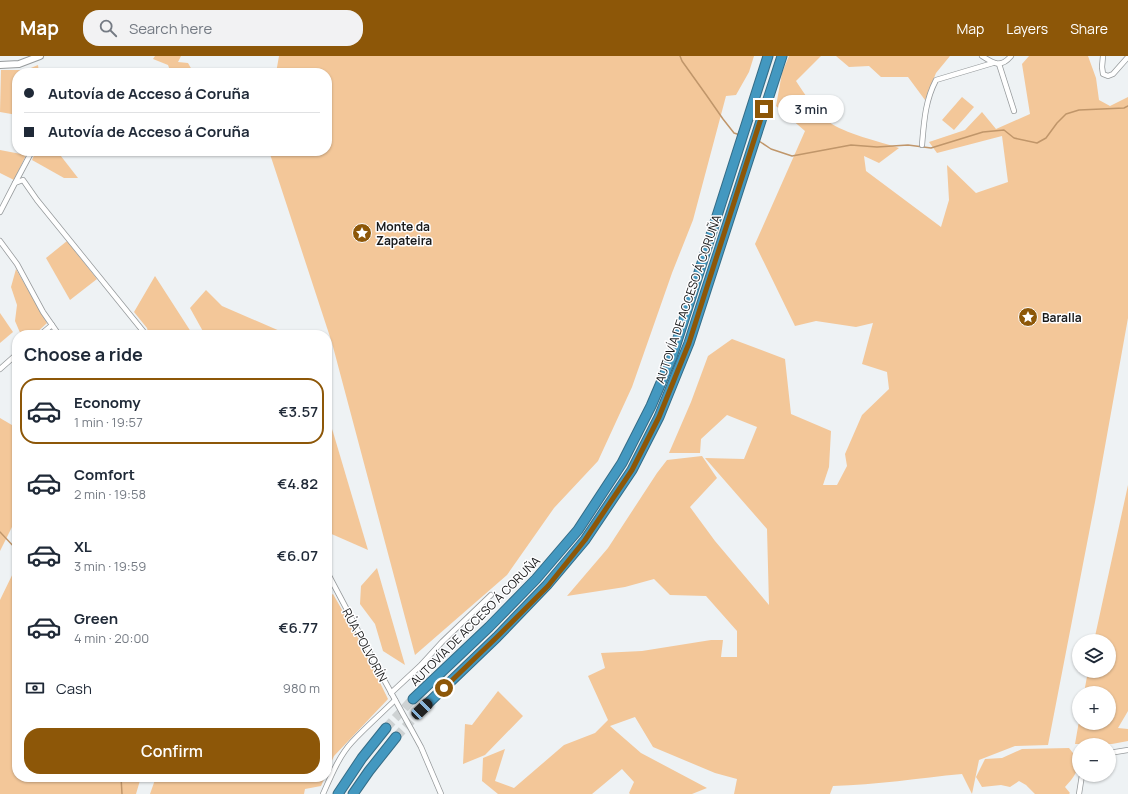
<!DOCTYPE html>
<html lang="en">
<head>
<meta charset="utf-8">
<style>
  body { margin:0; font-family:Manrope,sans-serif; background:#f2f2f3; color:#1f2937; height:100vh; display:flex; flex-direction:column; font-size:15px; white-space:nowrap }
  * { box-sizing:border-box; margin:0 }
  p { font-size:13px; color:#747a83 }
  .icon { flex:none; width:22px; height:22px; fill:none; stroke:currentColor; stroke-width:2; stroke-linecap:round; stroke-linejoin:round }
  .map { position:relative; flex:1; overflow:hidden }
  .panel { position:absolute; left:12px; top:274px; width:320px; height:452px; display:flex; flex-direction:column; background:#fff; border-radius:16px; box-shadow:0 1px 3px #0004 }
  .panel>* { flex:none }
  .banner { position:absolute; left:12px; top:12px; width:320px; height:88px; border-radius:16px; box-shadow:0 1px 3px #0004; display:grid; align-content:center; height:88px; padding:0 12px; background:#fff }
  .tools { position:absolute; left:1072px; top:578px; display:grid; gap:8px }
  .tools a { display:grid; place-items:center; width:44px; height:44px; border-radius:50%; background:#fff; box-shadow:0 1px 3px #0004; font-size:20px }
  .end { position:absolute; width:18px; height:18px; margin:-9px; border:5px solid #8d5708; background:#fff; box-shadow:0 0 0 2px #fff }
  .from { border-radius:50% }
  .bubble { position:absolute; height:28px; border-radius:14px; background:#fff; box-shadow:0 1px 3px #0004; font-size:13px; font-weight:600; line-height:28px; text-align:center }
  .car { position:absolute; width:12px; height:24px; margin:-12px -6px; border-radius:5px; box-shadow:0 0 3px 1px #0007; background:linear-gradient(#222 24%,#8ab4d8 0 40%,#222 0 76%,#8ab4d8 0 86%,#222 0) }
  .banner b { display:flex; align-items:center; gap:14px; height:38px; font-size:15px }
  .banner b+b { border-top:1px solid #e0e1e3 }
  .banner i { width:10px; height:10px; background:#1f2937 }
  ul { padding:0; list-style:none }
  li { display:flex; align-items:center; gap:12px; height:66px; margin:0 8px 6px; padding:0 4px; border:2px solid transparent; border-radius:16px }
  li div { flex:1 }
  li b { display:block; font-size:15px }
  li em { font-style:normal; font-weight:600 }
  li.selected { border-color:#8d5708 }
  li>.icon { width:36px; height:36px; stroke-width:1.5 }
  h2 { padding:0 12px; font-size:18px; line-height:48px }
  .pay { display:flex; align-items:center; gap:10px; height:44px; padding:0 12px; font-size:15px }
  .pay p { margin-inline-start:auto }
  .button { display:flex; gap:8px; margin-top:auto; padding:8px 12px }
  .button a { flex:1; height:46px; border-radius:16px; background:#8d5708; color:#fff; font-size:16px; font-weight:600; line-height:46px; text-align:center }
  header { display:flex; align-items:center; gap:24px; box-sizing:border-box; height:56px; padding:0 20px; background:#8d5708; color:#fff }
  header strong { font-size:19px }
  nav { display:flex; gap:22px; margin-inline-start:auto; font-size:14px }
  .search { width:280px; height:36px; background:#f2f2f3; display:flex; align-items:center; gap:10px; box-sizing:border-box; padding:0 14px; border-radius:16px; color:#747a83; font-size:15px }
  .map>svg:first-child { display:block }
</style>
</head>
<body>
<header>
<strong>Map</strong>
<div class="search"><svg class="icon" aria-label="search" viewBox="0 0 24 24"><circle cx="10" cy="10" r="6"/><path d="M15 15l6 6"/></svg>Search here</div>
<nav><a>Map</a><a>Layers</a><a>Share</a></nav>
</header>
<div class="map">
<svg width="1128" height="738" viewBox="0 0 1128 738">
  <rect width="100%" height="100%" fill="#eef2f4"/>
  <g fill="#f3c799">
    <path d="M155,0H181L178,6L188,7L192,14L189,17H171L168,9L153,3Z"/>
    <path d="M279,0H754L749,16L736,39L726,40L693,164L672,217L632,331L598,405L554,452L507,519L415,599L332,287L269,95H327V17H276Z"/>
    <path d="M789,0H821L796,25C805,39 816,55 829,66C843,77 881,86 899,92L879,107L864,100L866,115L941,171L949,144L947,109L976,137L1008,126L1002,80L937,97L929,86L965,74L982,56L996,73L1030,58L1022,8L1029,0H1088L1096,22L1099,44L1110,50L1128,41V262L1095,446L1048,689L1015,690L979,704L972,738L962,718C919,722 876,729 833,730L830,738H734L737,723L715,717L653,691L635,661L610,670L641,697L707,732L692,738H630L629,737L634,726L622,713L592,738H498L482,725L483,702L505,693L495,725L514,732L564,689L595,677L608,664L588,620L605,612L601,597L642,595L711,584H723L721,601H737V575L706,540L670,539L654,523L625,531L567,540L608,492L657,417L667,404L702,400L717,422L690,451L715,485L769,549L767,473L705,402L744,403L757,371L727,359L701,383L700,397H669L691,346L708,300L732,283L785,303L791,358L831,375L829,411L823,429H837L847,410L845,398L862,359L889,333L887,316L862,308L873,267L856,271L816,265L795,270L755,188L805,75L776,50L782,17Z"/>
    <path d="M836,0H950L936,17L925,44L908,21H881L869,10L849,11Z"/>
    <path d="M38,9L39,17H17V59L0,56L1,14H26Z"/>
    <path d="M962,41L974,51L954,74L942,64Z"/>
    <path d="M0,94L26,99L14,124L0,117Z"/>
    <path d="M36,95H57L78,122H64L32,104Z"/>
    <path d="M67,185L97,223L70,244L46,202Z"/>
    <path d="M16,213L47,267L34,279H21L15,265L17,249L11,231Z"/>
    <path d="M155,220L193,279H149L147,272L134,256Z"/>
    <path d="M206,234L222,250L289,279H205L190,252Z"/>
    <path d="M0,257L13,276L0,287Z"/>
    <path d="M327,359L333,376L368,494L327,476Z"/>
    <path d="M0,362L17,372V461L0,495Z"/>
    <path d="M1128,429V655L1118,672L1128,673V685L1112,688H1075L1079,665V667H1109V637H1084L1088,615H1109V585H1094Z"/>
    <path d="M17,509V721H141L136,738H0V544Z"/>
    <path d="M377,512L405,609L383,595L375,568L360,548L361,530Z"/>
    <path d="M333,538L358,582L388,643L334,700L327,716V542Z"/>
    <path d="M498,635L523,660L485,699L463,708L465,668L472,669Z"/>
    <path d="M1069,692L1073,697L1079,698C1079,714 1076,719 1065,731L1070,737L1069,738H1035L1026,729L1019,725L1010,731L1001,729L982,731L976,721L985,703L1002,702L1022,693Z"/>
    <path d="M156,721H325L321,730L305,733L304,738H150Z"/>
  </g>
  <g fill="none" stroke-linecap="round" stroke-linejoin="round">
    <g stroke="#c0966a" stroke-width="1.5">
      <path d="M680,0L682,5L707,40L723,63L734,77L740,79"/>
      <path d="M759,85L771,93L792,100L851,89L877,91L908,89L931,92L983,76L1004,74L1014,82L1037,87L1046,82L1057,67L1066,58L1079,54L1124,52L1128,50"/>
      <path d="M0,476L17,494"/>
      <path d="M121,721L122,738"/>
    </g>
    <g stroke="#ced2d3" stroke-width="9" stroke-dasharray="9 4.5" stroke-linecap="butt">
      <path d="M386,672L413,643"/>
      <path d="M396,681L422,653"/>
    </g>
    <g stroke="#979b9d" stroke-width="6">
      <g id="minor">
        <path d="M982,0C994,8 1001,12 1011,0"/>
        <path d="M1103,0L1102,11L1103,18L1108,20L1113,18L1128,1"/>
        <path d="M999,8L1014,55"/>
        <path d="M922,89C924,66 925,45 936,24L993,7"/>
        <path d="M15,127L32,95"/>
        <path d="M0,156L15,127L23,124L37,144L143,275"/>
        <path d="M0,185L17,208L43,256L59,279"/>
        <path d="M40,279L52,269"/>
        <path d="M0,313L17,298"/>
        <path d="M327,516L382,620L421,691L441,738"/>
        <path d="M391,637L420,610L442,586L491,539"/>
        <path d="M1109,697L1128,694"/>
        <path d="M323,738C331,720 339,700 352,686C366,671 381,658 395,644"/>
        <path d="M1079,738L1082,719"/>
      </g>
    </g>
    <g stroke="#979b9d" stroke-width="8">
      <path id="tertiary" d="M0,9L19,8L40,0"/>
    </g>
    <g stroke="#346c86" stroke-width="11">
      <g id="motorway">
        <path d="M413,643L489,571L536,523L578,474L622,407L651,350L672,301L768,0"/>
        <path d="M422,653L497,581L547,529L585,484L632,414L659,361L689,287L782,0"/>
        <path d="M338,738L362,702L386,672"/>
        <path d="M353,738L369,715L396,681"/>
      </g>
    </g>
    <use href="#minor" stroke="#fff" stroke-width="4.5"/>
    <use href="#tertiary" stroke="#fff" stroke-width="6"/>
    <use href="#motorway" stroke="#4398c0" stroke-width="9"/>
  </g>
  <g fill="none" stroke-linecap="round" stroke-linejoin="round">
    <path stroke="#8d5708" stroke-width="5" d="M444,632L497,581L548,530L585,484L632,414L659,361L689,287L764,53"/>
  </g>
  <defs>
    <g id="sight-disc" transform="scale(1)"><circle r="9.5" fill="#8d5708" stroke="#fefeff"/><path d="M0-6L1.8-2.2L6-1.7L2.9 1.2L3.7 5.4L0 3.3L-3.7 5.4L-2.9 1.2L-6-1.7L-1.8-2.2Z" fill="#fff"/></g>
  </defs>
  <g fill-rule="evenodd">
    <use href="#sight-disc" x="362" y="177"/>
    <use href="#sight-disc" x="1028" y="261"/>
  </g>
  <g text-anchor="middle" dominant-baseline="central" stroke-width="3" stroke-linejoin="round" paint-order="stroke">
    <g font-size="12" font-weight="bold" fill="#191a1b" stroke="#fefeff" text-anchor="start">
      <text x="376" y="170">Monte da<tspan x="376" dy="14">Zapateira</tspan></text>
      <text x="1042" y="261">Baralla</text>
    </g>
    <g font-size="12" fill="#191a1b" stroke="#fefeff">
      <text transform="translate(688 243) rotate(-71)">AUTOVÍA DE ACCESO Á CORUÑA</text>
      <text transform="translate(475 565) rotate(-45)">AUTOVÍA DE ACCESO Á CORUÑA</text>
      <text transform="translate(365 589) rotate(62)">RÚA POLVORÍN</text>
    </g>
  </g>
</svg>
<div class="tools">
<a><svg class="icon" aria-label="layers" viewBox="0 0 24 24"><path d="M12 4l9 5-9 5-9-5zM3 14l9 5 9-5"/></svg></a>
<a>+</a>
<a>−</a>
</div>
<i class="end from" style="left:444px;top:632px"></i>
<i class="end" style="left:764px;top:53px"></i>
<div class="bubble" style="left:778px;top:39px;width:66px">3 min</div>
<i class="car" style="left:422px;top:653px;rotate:46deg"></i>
<div class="banner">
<b><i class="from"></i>Autovía de Acceso á Coruña</b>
<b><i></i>Autovía de Acceso á Coruña</b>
</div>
<section class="panel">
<h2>Choose a ride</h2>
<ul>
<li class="selected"><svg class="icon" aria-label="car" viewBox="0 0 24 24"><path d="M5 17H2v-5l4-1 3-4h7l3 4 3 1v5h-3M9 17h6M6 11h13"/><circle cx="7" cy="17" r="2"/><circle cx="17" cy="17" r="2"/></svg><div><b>Economy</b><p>1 min · 19:57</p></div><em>€3.57</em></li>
<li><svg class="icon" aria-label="car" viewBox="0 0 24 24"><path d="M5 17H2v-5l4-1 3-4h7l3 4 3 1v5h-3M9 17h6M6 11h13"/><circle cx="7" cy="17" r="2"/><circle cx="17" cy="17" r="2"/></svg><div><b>Comfort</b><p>2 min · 19:58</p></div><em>€4.82</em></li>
<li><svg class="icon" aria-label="car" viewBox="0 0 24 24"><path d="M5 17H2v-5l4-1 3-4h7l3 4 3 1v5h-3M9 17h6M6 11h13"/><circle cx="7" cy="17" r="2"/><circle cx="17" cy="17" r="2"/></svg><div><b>XL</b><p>3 min · 19:59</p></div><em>€6.07</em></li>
<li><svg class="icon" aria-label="car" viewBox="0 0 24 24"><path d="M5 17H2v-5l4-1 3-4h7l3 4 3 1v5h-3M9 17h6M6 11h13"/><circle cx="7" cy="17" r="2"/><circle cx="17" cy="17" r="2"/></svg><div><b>Green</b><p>4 min · 20:00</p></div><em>€6.77</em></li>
</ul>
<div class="pay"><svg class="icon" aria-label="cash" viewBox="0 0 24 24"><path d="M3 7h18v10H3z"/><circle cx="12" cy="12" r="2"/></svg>Cash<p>980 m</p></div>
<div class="button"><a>Confirm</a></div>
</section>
</div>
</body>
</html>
